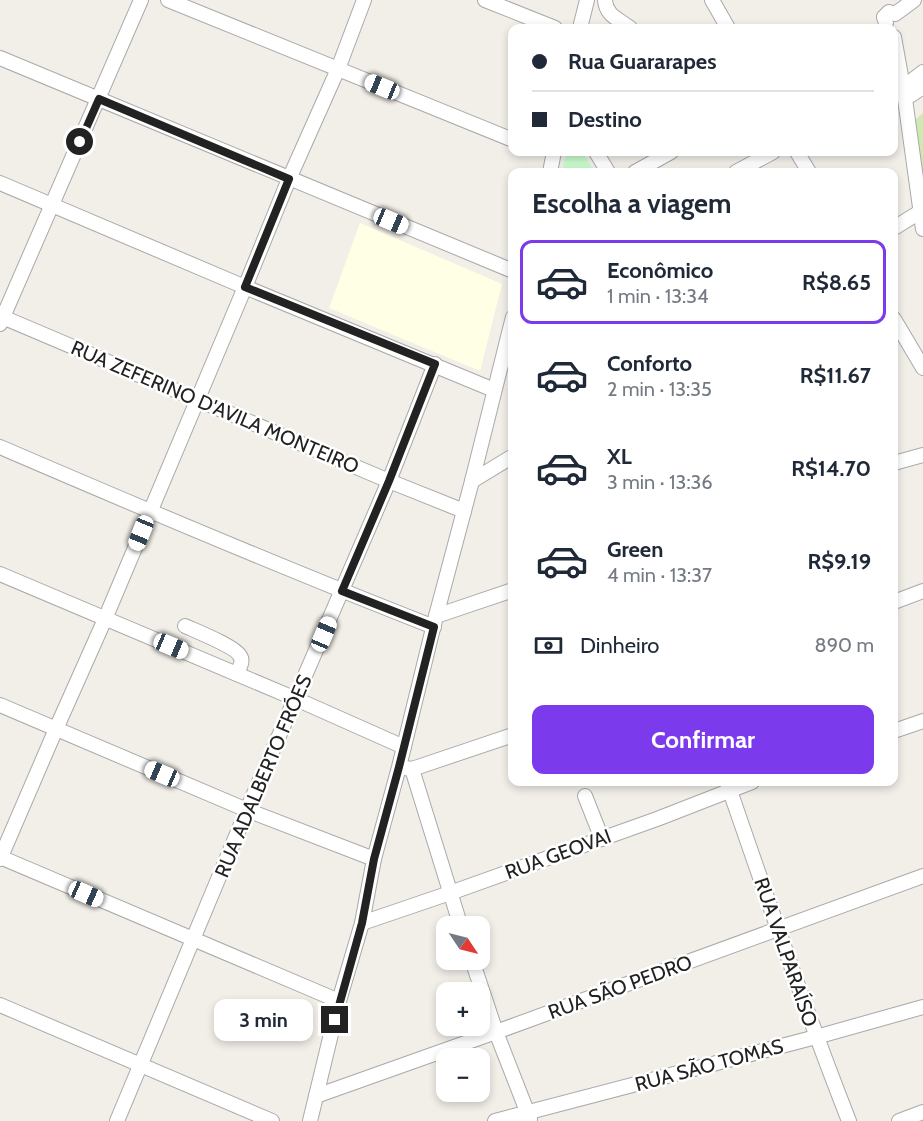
<!DOCTYPE html>
<html lang="pt">
<head>
<meta charset="utf-8">
<style>
  body { margin:0; font-family:Cabin,sans-serif; background:#f2f2f3; color:#1f2937; height:100vh; display:flex; flex-direction:column; font-size:22px; white-space:nowrap }
  * { box-sizing:border-box; margin:0 }
  p { font-size:20px; color:#747a83 }
  .icon { flex:none; width:33px; height:33px; fill:none; stroke:currentColor; stroke-width:2; stroke-linecap:round; stroke-linejoin:round }
  .map { position:relative; flex:1; overflow:hidden }
  .panel { position:absolute; left:508px; top:168px; width:390px; height:618px; display:flex; flex-direction:column; background:#fff; border-radius:12px; box-shadow:0 3px 9px #0003 }
  .panel>* { flex:none }
  .banner { position:absolute; left:508px; top:24px; width:390px; height:132px; border-radius:12px; box-shadow:0 3px 9px #0003; display:grid; align-content:center; height:132px; padding:0 24px; background:#fff }
  .needle { width:39px; rotate:125deg }
  .tools { position:absolute; left:436px; top:916px; display:grid; gap:12px }
  .tools a { display:grid; place-items:center; width:54px; height:54px; border-radius:12px; background:#fff; box-shadow:0 3px 9px #0003; font-size:30px }
  .end { position:absolute; width:27px; height:27px; margin:-14px; border:8px solid #222; background:#fff; box-shadow:0 0 0 3px #fff }
  .from { border-radius:50% }
  .bubble { position:absolute; height:42px; border-radius:12px; background:#fff; box-shadow:0 3px 9px #0003; font-size:20px; font-weight:700; line-height:42px; text-align:center }
  .car { position:absolute; width:18px; height:36px; margin:-18px -9px; border-radius:8px; box-shadow:0 0 4px 2px #0007; background:linear-gradient(#fff 24%,#345 0 40%,#fff 0 76%,#345 0 86%,#fff 0) }
  .banner b { display:flex; align-items:center; gap:21px; height:57px; font-size:22px }
  .banner b+b { border-top:2px solid #e0e1e3 }
  .banner i { width:15px; height:15px; background:#1f2937 }
  ul { padding:0; list-style:none }
  li { display:flex; align-items:center; gap:18px; height:84px; margin:0 12px 9px; padding:0 12px; border:3px solid transparent; border-radius:12px }
  li div { flex:1 }
  li b { display:block; font-size:22px }
  li em { font-style:normal; font-weight:700 }
  li.on { border-color:#7c3aed }
  li>.icon { width:54px; height:54px; stroke-width:1.5 }
  h2 { padding:0 24px; font-size:27px; line-height:72px }
  .pay { display:flex; align-items:center; gap:15px; height:66px; padding:0 24px; font-size:22px }
  .pay p { margin-inline-start:auto }
  .button { display:flex; gap:12px; margin-top:auto; padding:12px 24px }
  .button a { flex:1; height:69px; border-radius:12px; background:#7c3aed; color:#fff; font-size:24px; font-weight:700; line-height:69px; text-align:center }
  .map>svg:first-child { display:block }
</style>
</head>
<body>
<div class="map">
<svg width="923" height="1121" viewBox="0 0 923 1121">
  <rect width="100%" height="100%" fill="#f2efe9"/>
  <path fill="#ffffe5" d="M360,223L502,284L480,371L329,308Z"/>
  <path fill="#cdebb0" d="M923,113V179L914,121Z"/>
  <path fill="#c8facc" d="M566,152H582L595,172H562Z"/>
  <g fill="none" stroke-linecap="round" stroke-linejoin="round">
    <g stroke="#a9a9a9" stroke-width="16">
      <g id="minor">
        <path d="M168,0L513,140"/>
        <path d="M485,0L555,28"/>
        <path d="M605,0C606,16 619,19 630,28"/>
        <path d="M712,0L728,28"/>
        <path d="M895,14L914,0"/>
        <path d="M886,23L884,17L889,12"/>
        <path d="M580,28L587,0"/>
        <path d="M894,37L905,99L923,229"/>
        <path d="M0,58L513,271"/>
        <path d="M902,88L923,72"/>
        <path d="M905,99L923,87"/>
        <path d="M596,152L608,172"/>
        <path d="M797,152L809,172"/>
        <path d="M550,172L554,152"/>
        <path d="M635,172L671,152"/>
        <path d="M736,172L773,152"/>
        <path d="M0,183L245,287L494,390"/>
        <path d="M894,228L923,210"/>
        <path d="M0,316L389,481L464,511"/>
        <path d="M894,319L923,368"/>
        <path d="M0,324L141,0"/>
        <path d="M0,447C144,509 288,570 434,627"/>
        <path d="M894,463L923,455"/>
        <path d="M472,481L513,456"/>
        <path d="M0,574L296,699L404,747"/>
        <path d="M894,602L923,591"/>
        <path d="M436,616L513,590"/>
        <path d="M185,626C196,631 236,647 240,656C244,661 239,668 237,674"/>
        <path d="M0,705L247,810L374,859"/>
        <path d="M894,731L923,721"/>
        <path d="M405,768L412,769L513,735"/>
        <path d="M412,769L461,927"/>
        <path d="M727,782C766,895 805,1009 849,1121"/>
        <path d="M585,796L602,839"/>
        <path d="M0,857L339,1001"/>
        <path d="M0,859L56,729L105,619L245,287L289,179L338,69L364,0"/>
        <path d="M362,923L450,893L657,819L752,782"/>
        <path d="M472,960L496,1032L530,1119"/>
        <path d="M0,1005L272,1121"/>
        <path d="M316,1096L496,1032L923,876"/>
        <path d="M117,1121L247,810L389,481L435,364"/>
        <path d="M310,1121L339,1001L362,923L374,859L399,767L436,616L472,481L513,317"/>
        <path d="M495,1121L816,1037L923,1007"/>
        <path d="M899,1121L923,1112"/>
      </g>
    </g>
    <use href="#minor" stroke="#fff" stroke-width="14"/>
  </g>
  <g fill="none" stroke-linecap="round" stroke-linejoin="round">
    <path stroke="#222" stroke-width="8" d="M80,142L99,99L289,179L245,287L435,364L389,481L342,591L434,627L399,767L374,859L362,923L335,1020"/>
  </g>
  <g text-anchor="middle" dominant-baseline="central" stroke-width="5" stroke-linejoin="round" paint-order="stroke">
    <g font-size="20" fill="#222" stroke="#fff">
      <text transform="translate(215 407) rotate(23)">RUA ZEFERINO D'AVILA MONTEIRO</text>
      <text transform="translate(263 776) rotate(-67)">RUA ADALBERTO FRÓES</text>
      <text transform="translate(558 854) rotate(-20)">RUA GEOVAI</text>
      <text transform="translate(786 952) rotate(71)">RUA VALPARAÍSO</text>
      <text transform="translate(620 987) rotate(-20)">RUA SÃO PEDRO</text>
      <text transform="translate(709 1065) rotate(-15)">RUA SÃO TOMAS</text>
    </g>
  </g>
</svg>
<div class="tools">
<a><svg class="needle" viewBox="-14 -14 28 28"><path d="M0-13l5 13h-10z" fill="#e53935"/><path d="M0 13l5-13h-10z" fill="#747a83"/></svg></a>
<a>+</a>
<a>−</a>
</div>
<i class="end from" style="left:80px;top:142px"></i>
<i class="end" style="left:335px;top:1020px"></i>
<div class="bubble" style="left:214px;top:999px;width:99px">3 min</div>
<i class="car" style="left:382px;top:87px;rotate:292deg"></i>
<i class="car" style="left:391px;top:221px;rotate:113deg"></i>
<i class="car" style="left:141px;top:533px;rotate:202deg"></i>
<i class="car" style="left:324px;top:634px;rotate:23deg"></i>
<i class="car" style="left:171px;top:646px;rotate:113deg"></i>
<i class="car" style="left:162px;top:774px;rotate:293deg"></i>
<i class="car" style="left:86px;top:894px;rotate:114deg"></i>
<div class="banner">
<b><i class="from"></i>Rua Guararapes</b>
<b><i></i>Destino</b>
</div>
<section class="panel">
<h2>Escolha a viagem</h2>
<ul>
<li class="on"><svg class="icon" aria-label="car" viewBox="0 0 24 24"><path d="M5 17H2v-5l4-1 3-4h7l3 4 3 1v5h-3M9 17h6M6 11h13"/><circle cx="7" cy="17" r="2"/><circle cx="17" cy="17" r="2"/></svg><div><b>Econômico</b><p>1 min · 13:34</p></div><em>R$8.65</em></li>
<li><svg class="icon" aria-label="car" viewBox="0 0 24 24"><path d="M5 17H2v-5l4-1 3-4h7l3 4 3 1v5h-3M9 17h6M6 11h13"/><circle cx="7" cy="17" r="2"/><circle cx="17" cy="17" r="2"/></svg><div><b>Conforto</b><p>2 min · 13:35</p></div><em>R$11.67</em></li>
<li><svg class="icon" aria-label="car" viewBox="0 0 24 24"><path d="M5 17H2v-5l4-1 3-4h7l3 4 3 1v5h-3M9 17h6M6 11h13"/><circle cx="7" cy="17" r="2"/><circle cx="17" cy="17" r="2"/></svg><div><b>XL</b><p>3 min · 13:36</p></div><em>R$14.70</em></li>
<li><svg class="icon" aria-label="car" viewBox="0 0 24 24"><path d="M5 17H2v-5l4-1 3-4h7l3 4 3 1v5h-3M9 17h6M6 11h13"/><circle cx="7" cy="17" r="2"/><circle cx="17" cy="17" r="2"/></svg><div><b>Green</b><p>4 min · 13:37</p></div><em>R$9.19</em></li>
</ul>
<div class="pay"><svg class="icon" aria-label="cash" viewBox="0 0 24 24"><path d="M3 7h18v10H3z"/><circle cx="12" cy="12" r="2"/></svg>Dinheiro<p>890 m</p></div>
<div class="button"><a>Confirmar</a></div>
</section>
</div>
</body>
</html>
